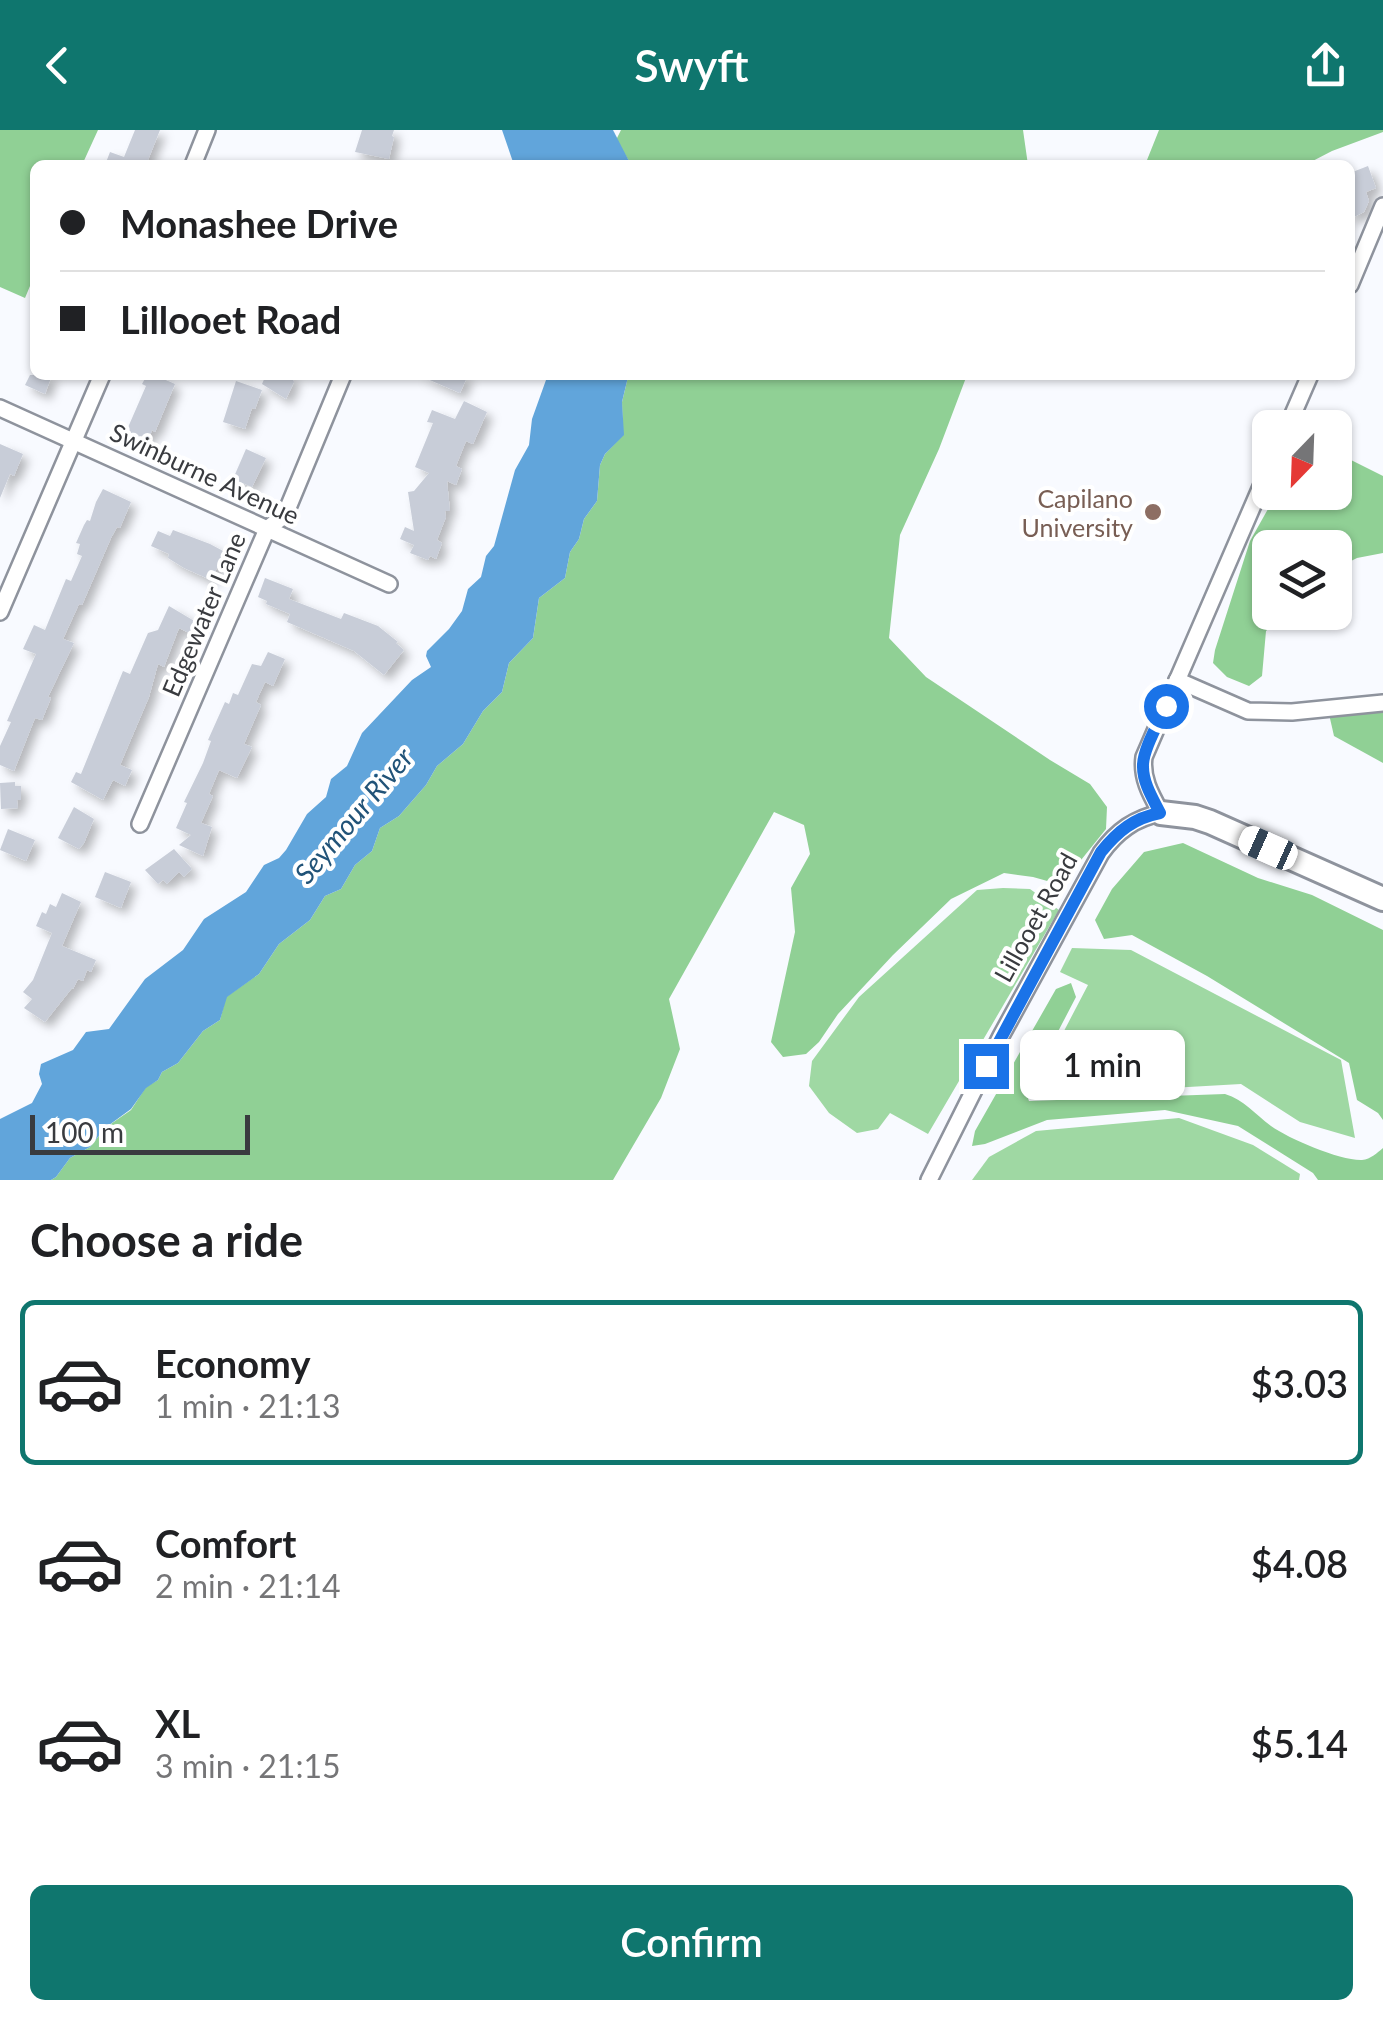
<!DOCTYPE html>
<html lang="en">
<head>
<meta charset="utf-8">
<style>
  body { margin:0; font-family:Lato,sans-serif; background:#f2f2f2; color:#202124; height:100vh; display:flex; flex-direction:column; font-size:38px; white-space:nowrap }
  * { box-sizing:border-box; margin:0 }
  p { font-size:32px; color:#757577 }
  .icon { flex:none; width:55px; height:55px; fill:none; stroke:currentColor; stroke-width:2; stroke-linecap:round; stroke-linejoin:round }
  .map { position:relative; height:1050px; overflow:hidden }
  .panel { display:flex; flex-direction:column; background:#fff; flex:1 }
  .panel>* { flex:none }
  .banner { position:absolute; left:30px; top:30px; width:1325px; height:220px; border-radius:15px; box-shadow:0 2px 8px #0004; display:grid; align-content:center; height:220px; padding:0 30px; background:#fff }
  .needle { width:65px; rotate:203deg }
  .tools { position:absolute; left:1252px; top:280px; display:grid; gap:20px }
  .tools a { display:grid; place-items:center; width:100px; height:100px; border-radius:15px; background:#fff; box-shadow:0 2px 8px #0004; font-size:50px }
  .scale { position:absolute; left:30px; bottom:25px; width:220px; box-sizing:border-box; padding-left:10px; border:5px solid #393b3f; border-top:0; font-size:28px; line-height:35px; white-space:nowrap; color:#393b3f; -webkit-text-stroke:8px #fff; paint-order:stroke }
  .end { position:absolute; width:45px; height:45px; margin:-22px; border:12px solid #1a73e8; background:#fff; box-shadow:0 0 0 5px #fff }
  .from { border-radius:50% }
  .bubble { position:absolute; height:70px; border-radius:15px; background:#fff; box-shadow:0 2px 8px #0004; font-size:32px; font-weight:600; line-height:70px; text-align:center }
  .car { position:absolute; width:30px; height:60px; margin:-30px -15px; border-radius:12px; box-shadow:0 0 8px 2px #0007; background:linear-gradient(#fff 24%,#345 0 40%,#fff 0 76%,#345 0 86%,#fff 0) }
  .banner b { display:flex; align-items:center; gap:35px; height:95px; font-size:38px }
  .banner b+b { border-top:2px solid #e0e0e0 }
  .banner i { width:25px; height:25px; background:#202124 }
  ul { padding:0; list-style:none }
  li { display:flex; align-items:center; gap:30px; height:165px; margin:0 20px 15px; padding:0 10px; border:5px solid transparent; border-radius:15px }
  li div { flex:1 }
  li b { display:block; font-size:38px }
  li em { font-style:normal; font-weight:600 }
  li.on { border-color:#0f766e }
  li>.icon { width:90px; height:90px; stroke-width:1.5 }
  h2 { padding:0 30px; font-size:45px; line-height:120px }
  .primary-button { display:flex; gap:20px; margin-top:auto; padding:20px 30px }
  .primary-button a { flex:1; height:115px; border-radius:15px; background:#0f766e; color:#fff; font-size:40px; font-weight:600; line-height:115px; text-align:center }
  header { display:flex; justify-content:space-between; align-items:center; height:130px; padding:0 30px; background:#0f766e; color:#fff; font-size:45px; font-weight:600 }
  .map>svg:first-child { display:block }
</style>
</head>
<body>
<header><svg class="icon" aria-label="back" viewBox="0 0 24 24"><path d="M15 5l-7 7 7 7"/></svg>Swyft<svg class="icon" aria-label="share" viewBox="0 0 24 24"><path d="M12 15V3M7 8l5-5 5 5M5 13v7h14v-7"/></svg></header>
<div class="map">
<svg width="1383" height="1050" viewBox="0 0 1383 1050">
  <defs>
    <filter id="shadow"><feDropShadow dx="6" dy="6" stdDeviation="5" flood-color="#0004"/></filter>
  </defs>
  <rect width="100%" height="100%" fill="#f8faff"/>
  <g fill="#9fd8a3">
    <path d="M1003,758L1030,759L1059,780L928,1004L890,983L878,999L857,1003L829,983L809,956L812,931L859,867L977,760Z"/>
    <path d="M1072,818L1131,820L1341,930L1355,1008L1300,992L1241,954L1030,966L1088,855L1060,842Z"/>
    <path d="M1179,988L1253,1015L1300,1044L1299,1050H972L989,1027L1036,1001Z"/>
  </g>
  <g fill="#90d095">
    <path d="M0,0H98L82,35H35V144L25,168L0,157Z"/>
    <path d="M621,0H1023L1028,35H628L629,31L616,10Z"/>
    <path d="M1159,0H1383V2L1332,21L1305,35H1145Z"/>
    <path d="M631,245H967L939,319L900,405L889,508L926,547L1050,630L1090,654L1107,677L1106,699L1069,745L1058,754L1033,747L1004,743L951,769L893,825L838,884L819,912L806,924L783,927L771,912L795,802L791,758L810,724L804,695L774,682L669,869L680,919L661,968L613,1050H51L56,1047L70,1028L90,1017L105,998L131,980L146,957L158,950L162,942L178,933L203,901L220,890L226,867L259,844L279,814L310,790L325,766L341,759L355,735L372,721L380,698L399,686L426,655L437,636L463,614L483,581L502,562L509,533L533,508L539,468L565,448L570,422L579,409L584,389L597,371L600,335L605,324L623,305L622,272L628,247Z"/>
    <path d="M1335,322L1383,346V423L1357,428L1335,439V418H1270V482L1286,483L1266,501L1262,546L1249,556L1227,547L1213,533L1215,520L1250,411L1277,363L1335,362Z"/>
    <path d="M1383,579V633L1334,606L1329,584Z"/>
    <path d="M1183,713L1258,748L1312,765L1383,800V990L1378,983L1357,970L1349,933L1207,846L1132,805L1104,809L1095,790L1112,759L1144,722Z"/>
    <path d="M1071,853L1076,867L1026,963L1029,971L1225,964C1244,970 1255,984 1271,996C1289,1009 1341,1031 1362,1030C1371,1029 1377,1023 1383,1018V1050H1318L1313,1043L1238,996L1165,980L1047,990L985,1014L972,1016L975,1001L1056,859Z"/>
  </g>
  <g fill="#61a5db">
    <path d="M502,0H613L629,31L628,35H514Z"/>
    <path d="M545,245H631L628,247L622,272L624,305L605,324L600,335L597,371L584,389L579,409L570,422L565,448L539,468L533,508L509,533L502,562L483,581L463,614L437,636L426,655L399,686L380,698L372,721L355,735L341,759L325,766L310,790L279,814L259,844L227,867L220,890L203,901L178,933L162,942L158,950L146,958L131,979L105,998L90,1017L70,1028L56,1047L51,1050H0V989L32,973L42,954L39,944L41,934L73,920L86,902L109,899L145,849L183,820L204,789L246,762L264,735L279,728L286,720L307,684L326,667L331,649L347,636L362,603L412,550L431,537L426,526L427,521L449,499L462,481L468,459L481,447L486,426L494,416L515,340L529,315L532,289L546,250Z"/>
  </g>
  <g fill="#c8cdd8" filter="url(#shadow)">
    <path d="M135,0H160L146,35H105L110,22L124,27Z"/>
    <path d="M362,0H394L392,6L394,7L389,29L355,22Z"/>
    <path d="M1368,36L1376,58L1366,62L1369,71L1364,82L1350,89V43Z"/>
    <path d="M30,245H52L45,264L25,255Z"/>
    <path d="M147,245H154L175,254L155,302L152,300L148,311L126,302L146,256L142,254Z"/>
    <path d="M266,245H291L294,252L286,269L262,254Z"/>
    <path d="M418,245H468L460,263Z"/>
    <path d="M236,251L262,260L255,279L252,278L245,299L223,292Z"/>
    <path d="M464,271L487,282L473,314L466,311L456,336L462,339L456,355L447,351L450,381H445L446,387L437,410L442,413L436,429L430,426L428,430L410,423L414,415L400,409L405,397L414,401L408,362L414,361L429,343L415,337L433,293L427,292L432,280L455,289Z"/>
    <path d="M0,314L23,324L14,346L10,344L0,368Z"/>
    <path d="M246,319L266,328L252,357L233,349Z"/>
    <path d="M103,359L131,372L120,398L117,397L111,408L82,475L79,474L63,509L74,513L48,567L51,568L42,590L35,588L14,641L0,635V616L11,592L7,591L36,524L23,519L34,495L45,500L66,449L71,451L82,426L77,424L80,414L76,413L84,395L87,390L90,391L96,372Z"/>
    <path d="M173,400L210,414L225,422L211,450L184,438L168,428L169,424L151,416L158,401L170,406Z"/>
    <path d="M265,448L293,459L289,469L341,489L344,483L378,496L398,512L396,513L404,520L384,545L354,521L287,492L290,484L266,474L267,471L258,467Z"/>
    <path d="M169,476L196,492L191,504L179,498L164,537L158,534L149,567L120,635L132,640L125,656L113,650L103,670L71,652L76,642L81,644L123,541L130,544L148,503L158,500Z"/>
    <path d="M268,522L285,529L273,556L265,552L256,572L261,575L244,614L252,617L237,648L219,640L209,664L213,666L201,693L212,697L203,726L179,715L191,705L176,698L187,673L184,672L203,633L211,611L208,610L225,572L229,574L233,563L238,565L252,534L261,536Z"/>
    <path d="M15,652V656H21V670H17L18,678L1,679L0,653Z"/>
    <path d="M74,677L94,689L84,713L79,719L58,708Z"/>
    <path d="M8,699L35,710L26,731L0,720Z"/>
    <path d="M174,719L192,739L184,747L179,742L167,754L163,750L158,754L145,740Z"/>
    <path d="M105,742L131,752L121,778L95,767Z"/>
    <path d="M62,763L81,772L62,816L96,830L91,842L87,840L83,851L78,849L73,859L72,858L45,892L24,878L32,869L23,862L33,850L52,803L36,796L42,782L46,784L50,774L56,777Z"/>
  </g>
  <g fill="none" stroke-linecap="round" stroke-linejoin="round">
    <g stroke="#8e939d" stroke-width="20">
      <g id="street">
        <path d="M193,35L207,0"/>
        <path d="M1350,155L1383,76"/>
        <path d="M0,278L389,454"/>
        <path d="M1287,298L1310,245"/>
        <path d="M0,482L102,245"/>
        <path d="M1177,550L1248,581L1292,582L1383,573"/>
        <path d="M140,694L267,399L285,385L343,245"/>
        <path d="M929,1050L1001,906L1101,723C1117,701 1135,688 1161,683C1151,665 1141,648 1144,627L1270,336"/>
      </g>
    </g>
    <g stroke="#8e939d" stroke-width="28">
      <path id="secondary" d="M1161,683L1195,687L1210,692L1383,769"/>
    </g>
    <use href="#street" stroke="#fff" stroke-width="15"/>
    <use href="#secondary" stroke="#fff" stroke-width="22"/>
  </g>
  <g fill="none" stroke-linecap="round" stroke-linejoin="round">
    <path stroke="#1a73e8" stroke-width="12" d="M986,936L1101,722C1118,701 1134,688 1160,683C1153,669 1143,653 1143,637C1142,621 1159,592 1166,576"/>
  </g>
  <circle fill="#8d6e63" stroke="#fff" stroke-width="4" cx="1153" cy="382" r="10"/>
  <g text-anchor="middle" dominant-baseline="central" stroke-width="8" stroke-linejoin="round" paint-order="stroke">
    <g font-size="25" fill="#393b3f" stroke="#fff">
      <text transform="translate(205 343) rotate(25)">Swinburne Avenue</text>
      <text transform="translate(203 484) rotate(-67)">Edgewater Lane</text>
      <text transform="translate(1035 787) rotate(-61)">Lillooet Road</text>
    </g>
    <g font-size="25" fill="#785e54" stroke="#fff" text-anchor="end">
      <text x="1133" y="368">Capilano<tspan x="1133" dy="29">University</tspan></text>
    </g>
    <g font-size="28" font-style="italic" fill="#215378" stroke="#fff">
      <text transform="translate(353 685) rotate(-50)">Seymour River</text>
    </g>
  </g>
</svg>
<div class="tools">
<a><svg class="needle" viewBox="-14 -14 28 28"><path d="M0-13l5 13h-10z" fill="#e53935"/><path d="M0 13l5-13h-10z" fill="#757577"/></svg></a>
<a><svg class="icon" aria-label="layers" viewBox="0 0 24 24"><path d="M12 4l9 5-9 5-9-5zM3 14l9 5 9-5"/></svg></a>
</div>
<div class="scale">100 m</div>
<i class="end from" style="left:1166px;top:576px"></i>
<i class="end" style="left:986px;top:936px"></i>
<div class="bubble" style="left:1020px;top:900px;width:165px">1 min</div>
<i class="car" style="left:1268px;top:718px;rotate:294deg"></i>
<div class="banner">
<b><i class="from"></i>Monashee Drive</b>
<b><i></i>Lillooet Road</b>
</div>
</div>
<section class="panel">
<h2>Choose a ride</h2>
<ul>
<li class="on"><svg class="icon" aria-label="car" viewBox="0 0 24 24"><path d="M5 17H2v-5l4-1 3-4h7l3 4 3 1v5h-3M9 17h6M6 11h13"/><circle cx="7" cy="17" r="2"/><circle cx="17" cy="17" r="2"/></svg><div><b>Economy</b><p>1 min · 21:13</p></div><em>$3.03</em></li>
<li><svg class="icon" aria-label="car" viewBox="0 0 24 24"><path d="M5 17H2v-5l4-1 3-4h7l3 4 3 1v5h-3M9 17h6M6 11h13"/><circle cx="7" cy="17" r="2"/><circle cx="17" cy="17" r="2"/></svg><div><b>Comfort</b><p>2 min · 21:14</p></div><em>$4.08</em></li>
<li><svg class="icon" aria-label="car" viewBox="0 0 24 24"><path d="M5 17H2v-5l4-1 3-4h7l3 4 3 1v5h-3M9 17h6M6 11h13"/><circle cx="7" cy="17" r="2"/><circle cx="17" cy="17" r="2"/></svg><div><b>XL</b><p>3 min · 21:15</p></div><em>$5.14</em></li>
</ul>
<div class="primary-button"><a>Confirm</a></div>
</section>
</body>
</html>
